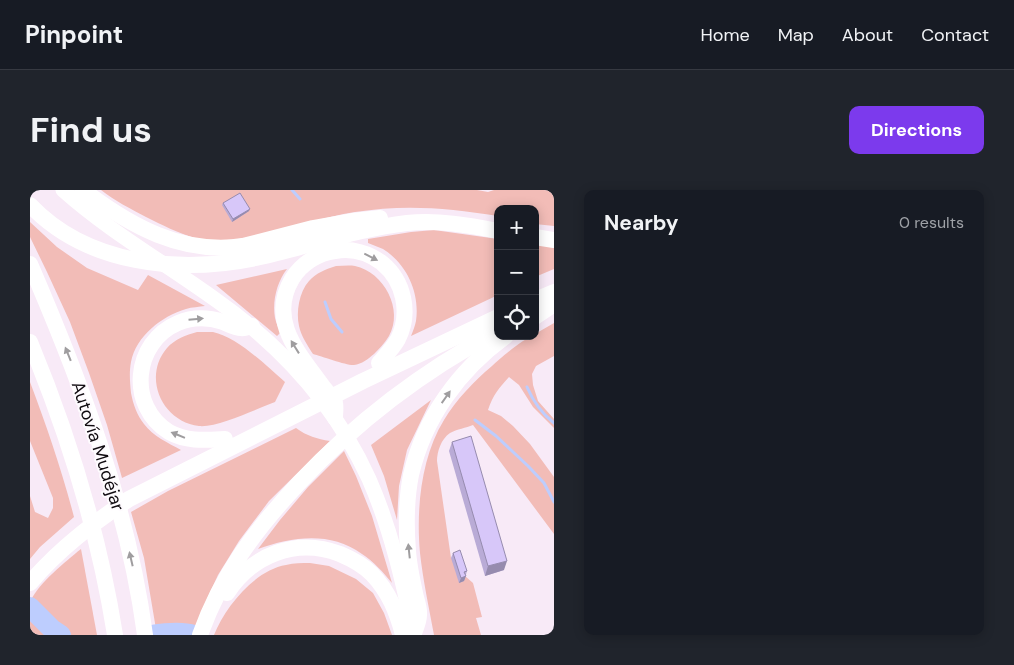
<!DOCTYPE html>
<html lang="en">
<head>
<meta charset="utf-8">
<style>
	:root { --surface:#171b24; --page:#20242c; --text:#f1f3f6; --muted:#9ea1a6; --line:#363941; --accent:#7c3aed }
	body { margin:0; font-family:"DM Sans",sans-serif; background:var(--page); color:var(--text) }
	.controls { position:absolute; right:15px; top:15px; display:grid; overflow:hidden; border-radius:10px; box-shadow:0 2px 12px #0003 }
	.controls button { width:45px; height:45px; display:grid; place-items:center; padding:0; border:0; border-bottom:1px solid var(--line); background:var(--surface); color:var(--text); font:25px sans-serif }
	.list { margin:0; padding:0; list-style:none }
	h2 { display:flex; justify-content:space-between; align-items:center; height:65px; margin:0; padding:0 20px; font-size:21px }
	h2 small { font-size:16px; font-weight:400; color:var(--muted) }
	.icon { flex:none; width:28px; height:28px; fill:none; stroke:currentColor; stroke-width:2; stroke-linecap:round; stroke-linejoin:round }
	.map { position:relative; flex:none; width:524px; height:445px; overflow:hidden; border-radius:10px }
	header { display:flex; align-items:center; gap:30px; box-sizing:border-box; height:70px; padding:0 25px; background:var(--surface); border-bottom:1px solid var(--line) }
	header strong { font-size:24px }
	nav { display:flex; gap:28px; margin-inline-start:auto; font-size:18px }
	.intro { display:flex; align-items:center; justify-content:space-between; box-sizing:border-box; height:120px; padding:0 30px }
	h1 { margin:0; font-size:35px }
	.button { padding:12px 22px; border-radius:10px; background:var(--accent); color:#fff; font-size:18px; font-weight:700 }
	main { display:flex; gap:30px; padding:0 30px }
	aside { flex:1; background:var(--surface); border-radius:10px; box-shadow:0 2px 12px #0003 }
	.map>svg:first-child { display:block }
	.green { fill:#f2bcb7 }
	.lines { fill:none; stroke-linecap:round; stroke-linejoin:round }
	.stream { stroke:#bdcdfe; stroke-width:3 }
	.river { stroke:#bdcdfe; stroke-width:20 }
	.trunk { stroke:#fff; stroke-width:15 }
	.motorway { stroke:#fff; stroke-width:16 }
	.wall { fill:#b9abd6 }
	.shaded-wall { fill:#968bae }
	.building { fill:#d7c7f9; stroke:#968bae }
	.oneway { fill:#9f9d9f }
	.labels { text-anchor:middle; stroke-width:4; stroke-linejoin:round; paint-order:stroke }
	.street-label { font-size:18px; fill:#100b10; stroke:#fefbfe }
</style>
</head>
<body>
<header>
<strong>Pinpoint</strong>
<nav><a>Home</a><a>Map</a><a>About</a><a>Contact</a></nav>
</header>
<div class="intro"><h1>Find us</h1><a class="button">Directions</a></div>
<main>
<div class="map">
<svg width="524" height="445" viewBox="0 0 524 445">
	<rect width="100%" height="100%" fill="#f8eaf7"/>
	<g class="green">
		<path d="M71 0H447L458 2 464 0H524V36L505 34V19H468V26C418 18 375 14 325 22 277 29 212 59 165 48 148 43 132 35 116 27 101 19 85 11 71 0Z"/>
		<path d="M0 32 27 57 57 78 108 100 118 85 175 116C169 117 162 117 156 119 132 126 106 146 101 172 99 182 100 193 101 203 103 214 107 225 114 234 123 246 138 253 151 260L92 288 77 235 59 183 40 132 17 82 0 47Z"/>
		<path d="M404 40 468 49V105L381 146C383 141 385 136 386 131 390 103 377 74 353 59 348 57 343 55 338 53V49L381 42Z"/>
		<path d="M505 54 524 57V79L505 87Z"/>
		<path d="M306 76C312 76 319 75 325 76 354 82 374 120 359 146 355 153 349 159 344 164 338 169 332 174 324 175 318 176 291 166 283 164 278 156 271 146 269 136 266 122 269 102 279 91 286 83 296 79 306 76Z"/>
		<path d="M257 79C247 92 242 111 245 128 246 133 249 138 250 143L247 146 186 95Z"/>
		<path d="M524 133V166L506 176 502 184 503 195 508 211 524 229V238L503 217 489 195 479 187C469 198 463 205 458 220L471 226 483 236 500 254 524 287V344L443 235C436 238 427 239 420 243 411 249 407 262 407 271L420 361 421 368 435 386 443 393 452 427 446 428 451 445H404C399 418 393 390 390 363 386 320 391 267 414 230 426 210 444 191 462 176 471 168 494 147 505 146V144Z"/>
		<path d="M167 142C172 142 177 142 183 142 207 147 237 176 255 192L245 212C226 219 187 238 169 236 132 232 112 187 137 158 145 149 156 145 167 142Z"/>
		<path d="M0 192C17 237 32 281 44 327L10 357 0 369V306L5 322 18 328 23 318V308L0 251Z"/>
		<path d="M401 210 377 260 369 296 367 330 354 286 341 255Z"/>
		<path d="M266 238C277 246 287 249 300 251L239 311 209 351 188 385 172 420 163 445H127L114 368 101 322 138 301Z"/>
		<path d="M314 261 326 286 342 326 362 393C353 382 344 372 332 364 300 341 262 347 228 359L250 330 278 297Z"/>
		<path d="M51 359 67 445H4L0 442C0 434 0 417 1 410 9 393 36 371 51 359Z"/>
		<path d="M280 373 299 376 326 389 343 403 354 423 362 445H184C195 417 225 380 256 375 264 373 272 373 280 373Z"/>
	</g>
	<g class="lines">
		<g class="stream">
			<path d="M262 0 270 9"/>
			<path d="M295 112 301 129 312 142"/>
			<path d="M497 197C503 211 511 223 524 233"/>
			<path d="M445 230 466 246 498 276 514 293 524 312"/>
		</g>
		<g class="river">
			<path d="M0 417 22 439 31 445"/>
			<path d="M122 445C135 443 151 441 164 445"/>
		</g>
		<path class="trunk" d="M33 0C80 42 135 73 186 110 253 157 305 214 339 289 361 339 373 392 384 445"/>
		<g class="motorway">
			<path d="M53 0C100 36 152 65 213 56L283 38 322 31 350 28"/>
			<path d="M0 15C57 75 149 84 226 68 277 57 326 39 377 33 408 30 438 35 468 41"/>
			<path d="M505 47 524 50"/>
			<path d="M0 74C51 192 98 317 115 445"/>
			<path d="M505 110 524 102"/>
			<path d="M505 127 524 114"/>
			<path d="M0 152C39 246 69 344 85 445"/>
			<path d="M305 228C305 223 306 217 305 213 302 206 295 200 291 194 268 162 238 130 262 89 271 74 288 63 305 61 322 58 339 63 352 73 374 91 381 123 368 149 363 158 356 165 349 173"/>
			<path d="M195 249C176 250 157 252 139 242 97 216 103 152 148 133 162 127 178 127 193 132 198 134 205 138 211 138 214 139 218 137 222 136"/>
			<path d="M0 393C29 359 62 334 99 309L333 191 468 127"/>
			<path d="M197 403C222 365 266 347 310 364 322 369 333 375 342 384 359 402 367 422 373 445"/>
			<path d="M384 443C386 438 389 431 389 425 390 418 386 409 385 403 382 389 379 375 378 361 376 336 376 310 381 285 394 228 429 180 476 146"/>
			<path d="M170 445C192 384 225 340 269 293 327 231 393 181 468 141"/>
		</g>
	</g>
	<g class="wall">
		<path d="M193 13 219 21 202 32 192 15Z"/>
		<path d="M422 252 474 380 455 386 419 261Z"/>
		<path d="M423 363 437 381 434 391 429 393 421 368Z"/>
	</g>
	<g class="shaded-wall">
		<path d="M220 19 219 21 202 32 203 29Z"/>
		<path d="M477 371 474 380 455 386 458 376Z"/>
		<path d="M436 386 434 391 429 393 431 388Z"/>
	</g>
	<g class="building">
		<path d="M210 3 220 19 203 29 193 13Z"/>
		<path d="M441 246 477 371 458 376 422 252Z"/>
		<path d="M430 360 437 381 434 382 436 386 431 388 423 363Z"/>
	</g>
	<defs><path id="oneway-solid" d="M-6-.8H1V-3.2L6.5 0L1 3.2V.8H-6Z" transform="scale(1.25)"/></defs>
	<g class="oneway">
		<use href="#oneway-solid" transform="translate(341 67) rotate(27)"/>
		<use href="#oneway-solid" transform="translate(166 129) rotate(-5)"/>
		<use href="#oneway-solid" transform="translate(265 157) rotate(-122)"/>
		<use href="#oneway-solid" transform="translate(38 164) rotate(-112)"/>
		<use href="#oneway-solid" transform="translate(416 207) rotate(-55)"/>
		<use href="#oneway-solid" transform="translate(148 245) rotate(-158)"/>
		<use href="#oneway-solid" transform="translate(379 361) rotate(-96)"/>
		<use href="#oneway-solid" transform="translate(101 369) rotate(-103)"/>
	</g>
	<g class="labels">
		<g class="street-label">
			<text transform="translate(68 256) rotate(72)" y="6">Autovía Mudéjar</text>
		</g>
	</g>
</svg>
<div class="controls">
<button>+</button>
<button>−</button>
<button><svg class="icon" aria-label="locate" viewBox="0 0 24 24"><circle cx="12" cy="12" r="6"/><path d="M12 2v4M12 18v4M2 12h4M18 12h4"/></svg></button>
</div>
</div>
<aside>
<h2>Nearby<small>0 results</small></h2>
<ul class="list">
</ul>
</aside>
</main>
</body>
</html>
